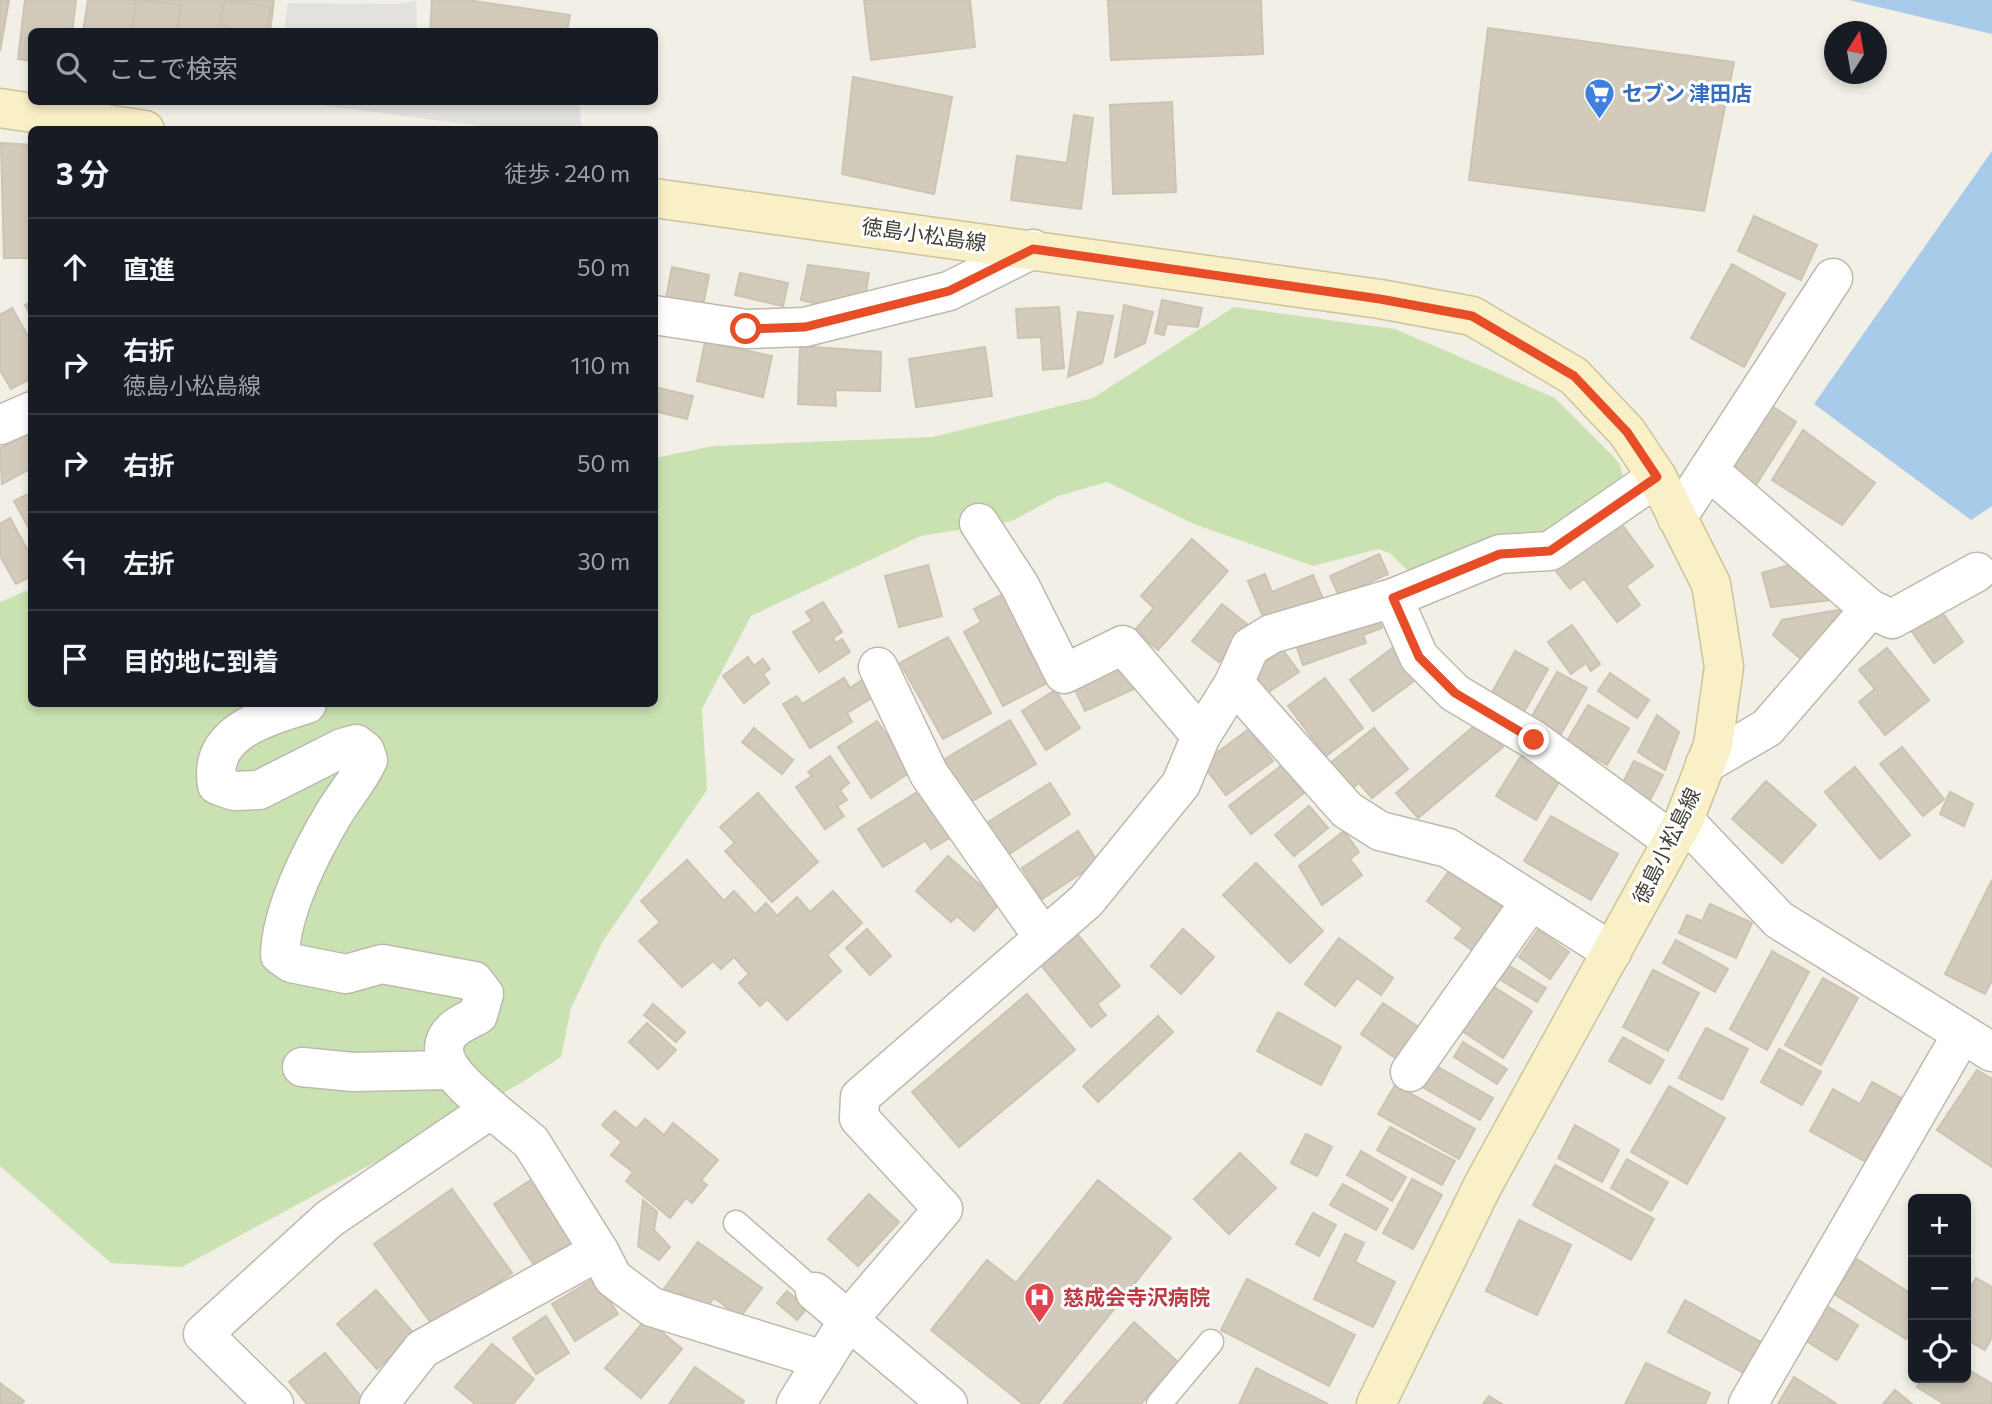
<!DOCTYPE html>
<html lang="ja">
<head>
<meta charset="utf-8">
<style>
	:root { --surface:#171b24; --page:#20242c; --text:#f1f3f6; --muted:#9ea1a6; --line:#363941 }
	body { margin:0; font-family:Commissioner,"Noto Sans JP",sans-serif; background:var(--page); color:var(--text) }
	.controls { position:absolute; right:21px; bottom:21px; display:grid; overflow:hidden; border-radius:10px; box-shadow:0 4px 10px #0003 }
	.controls button { width:63px; height:63px; display:grid; place-items:center; padding:0; border:0; border-bottom:2px solid var(--line); background:var(--surface); color:var(--text); font:35px sans-serif }
	.compass { position:absolute; left:1824px; top:21px; width:63px; height:63px; border-radius:50%; background:var(--surface); box-shadow:0 4px 10px #0003; rotate:11deg }
	.stop { position:absolute; width:21px; height:21px; margin:-16px; border:5px solid #e74e28; border-radius:50%; background:#fff }
	.stop.end { background:#e74e28; border-color:#fff; box-shadow:0 2px 7px #0008 }
	.list { margin:0; padding:0; list-style:none }
	h2 { display:flex; justify-content:space-between; align-items:center; height:91px; margin:0; padding:0 28px; font-size:30px }
	h2 small { font-size:23px; font-weight:400; color:var(--muted) }
	.list li { display:grid; grid-template-columns:46px 1fr auto; gap:21px; align-items:center; box-sizing:border-box; height:98px; padding:0 28px; border-top:2px solid var(--line) }
	.list b { display:block; font-size:26px; white-space:nowrap }
	.list p { margin:0; font-size:23px; white-space:nowrap; color:var(--muted) }
	.list em { font-size:23px; font-style:normal; color:var(--muted) }
	.icon { flex:none; width:38px; height:38px; fill:none; stroke:currentColor; stroke-width:2; stroke-linecap:round; stroke-linejoin:round }
	.map { position:relative; flex:none; width:1992px; height:1404px; overflow:hidden }
	.search { position:absolute; background:var(--surface); box-shadow:0 4px 10px #0003; left:28px; top:28px; width:630px; height:77px; display:flex; align-items:center; gap:18px; box-sizing:border-box; padding:0 24px; border-radius:10px; color:var(--muted); font-size:26px }
	.panel { position:absolute; background:var(--surface); box-shadow:0 4px 10px #0003; left:28px; top:126px; width:630px; height:581px; border-radius:10px }
	.map>svg:first-child { display:block }
	.green { fill:#cae2b2 }
	.parking { fill:#e3e1de }
	.water { fill:#a7cbe9 }
	.building { fill:#d2cbbc; stroke:#ccc3b0; stroke-width:2 }
	.lines { fill:none; stroke-linecap:round; stroke-linejoin:round }
	.service-casing { stroke:#bfb9ad; stroke-width:27 }
	.minor-casing { stroke:#bfb9ad; stroke-width:41 }
	.secondary-casing { stroke:#cdc399; stroke-width:41 }
	.service { stroke:#fff; stroke-width:24 }
	.minor { stroke:#fff; stroke-width:38 }
	.secondary { stroke:#f9f0c8; stroke-width:38 }
	.route { stroke:#e74e28; stroke-width:9 }
	.labels { text-anchor:middle; stroke-width:6; stroke-linejoin:round; paint-order:stroke }
	.shop-label { font-size:21px; font-weight:bold; fill:#366cbe; stroke:#fff; text-anchor:start }
	.street-label { font-size:21px; fill:#433f36; stroke:#fff }
	.health-label { font-size:21px; font-weight:bold; fill:#be3a42; stroke:#fff; text-anchor:start }
</style>
</head>
<body>
<div class="map">
<svg width="1992" height="1404" viewBox="0 0 1992 1404">
	<rect width="100%" height="100%" fill="#f1efe6"/>
	<path class="green" d="M1234 307 1395 329 1555 398 1612 455 1619 463 1624 479 1570 531 1435 566 1407 570 1390 553 1378 549 1313 566 1194 524 1107 482 1058 496 1012 521 921 536 751 616 702 709 707 790 603 941 571 1008 561 1057 519 1084 182 1267 111 1263 0 1166V602L31 589 32 704H654L655 458 713 446 932 437 1093 398Z"/>
	<g class="parking">
		<path d="M416 0 417 31H284L288 3 398 4Z"/>
		<path d="M298 102H579L582 129H504Z"/>
	</g>
	<g class="water">
		<path d="M1849 0H1992V34Z"/>
		<path d="M1992 151V506L1971 520 1814 404Z"/>
	</g>
	<g class="building">
		<path d="M0 0H9L0 51Z"/>
		<path d="M25 0H76L72 32H32V61L18 59Z"/>
		<path d="M88 0H274L270 32H83Z"/>
		<path d="M136 0 181 5 177 32H132Z"/>
		<path d="M225 0 271 7 266 32H245L220 25Z"/>
		<path d="M432 0H467L570 15 567 32H430Z"/>
		<path d="M864 0H970L975 47 871 60Z"/>
		<path d="M1108 0H1261L1263 54 1111 60Z"/>
		<path d="M1488 28 1734 62 1704 211 1469 180Z"/>
		<path d="M853 77 952 97 934 194 842 174Z"/>
		<path d="M1172 102 1176 192 1113 194 1110 105Z"/>
		<path d="M1074 115 1093 118 1081 209 1011 200 1017 156 1067 163Z"/>
		<path d="M1 143 32 145V177H29L31 258H4Z"/>
		<path d="M1754 216 1817 245 1801 280 1738 251Z"/>
		<path d="M1732 264 1785 294 1744 367 1691 338Z"/>
		<path d="M808 265 869 273 865 297 835 308 801 300Z"/>
		<path d="M672 267 709 275 702 311 665 303Z"/>
		<path d="M740 273 788 283 783 306 735 295Z"/>
		<path d="M1162 300 1202 308 1198 327 1167 324 1164 335 1155 333Z"/>
		<path d="M32 301V317L25 305Z"/>
		<path d="M1124 305 1153 312 1145 343 1115 357Z"/>
		<path d="M1059 307 1064 368 1043 370 1041 337 1018 338 1016 309Z"/>
		<path d="M12 308 32 343V378L11 389 0 370V315Z"/>
		<path d="M1078 312 1113 316 1102 363 1068 377Z"/>
		<path d="M705 342 772 356 763 397 697 381Z"/>
		<path d="M800 346 881 352 880 391 835 390 836 406 798 404Z"/>
		<path d="M985 347 992 396 916 407 909 359Z"/>
		<path d="M654 387 693 396 687 419 654 411Z"/>
		<path d="M1772 406 1796 422 1756 485 1732 470Z"/>
		<path d="M1803 430 1875 483 1842 525 1772 480Z"/>
		<path d="M32 432V468L2 484 0 448Z"/>
		<path d="M32 492V534L14 501Z"/>
		<path d="M10 518 32 558V576L16 584 0 556V524Z"/>
		<path d="M1620 522 1653 566 1626 586 1640 605 1617 622 1584 579 1570 589 1555 570Z"/>
		<path d="M1192 539 1228 571 1158 650 1135 630 1154 608 1141 596Z"/>
		<path d="M1379 554 1388 574 1339 596 1330 576Z"/>
		<path d="M1793 564 1832 600 1771 607 1762 573Z"/>
		<path d="M928 565 942 616 899 627 885 576Z"/>
		<path d="M1265 574 1272 592 1313 575 1323 599 1265 622 1248 581Z"/>
		<path d="M1011 590 1037 638 1026 644 1047 683 1003 706 964 632 981 622 974 609Z"/>
		<path d="M823 602 842 632 833 638 836 643 842 639 850 652 819 672 793 632 812 621 806 612Z"/>
		<path d="M1222 604 1248 625 1219 662 1192 641Z"/>
		<path d="M1939 608 1963 642 1934 663 1910 629Z"/>
		<path d="M1843 609 1848 614 1802 660 1773 635 1782 620Z"/>
		<path d="M1375 611 1382 628 1363 635 1366 643 1303 665 1294 639Z"/>
		<path d="M1572 625 1600 664 1591 671 1586 663 1571 674 1548 642Z"/>
		<path d="M948 637 991 713 943 739 900 663Z"/>
		<path d="M1398 644 1422 675 1373 711 1350 680Z"/>
		<path d="M1887 648 1929 700 1885 735 1859 702 1875 689 1859 670Z"/>
		<path d="M1283 650 1299 672 1267 693 1252 671Z"/>
		<path d="M1515 651 1548 669 1524 712 1491 694Z"/>
		<path d="M748 657 754 666 763 659 770 669 763 674 769 683 744 703 723 676Z"/>
		<path d="M1122 660 1136 688 1085 711 1072 683Z"/>
		<path d="M1557 672 1587 688 1561 734 1531 718Z"/>
		<path d="M1610 673 1649 700 1637 718 1598 691Z"/>
		<path d="M844 678 850 688 862 680 872 698 847 713 852 722 810 748 783 704 797 696 802 704Z"/>
		<path d="M1325 678 1363 728 1326 756 1288 706Z"/>
		<path d="M1055 690 1080 728 1046 750 1022 711Z"/>
		<path d="M1588 705 1629 728 1607 765 1567 741Z"/>
		<path d="M1657 715 1679 732 1665 770 1638 752Z"/>
		<path d="M1010 720 1036 764 969 803 943 760Z"/>
		<path d="M877 721 896 748 916 768 871 798 838 747Z"/>
		<path d="M1480 721 1503 747 1418 818 1396 793Z"/>
		<path d="M754 728 793 760 782 774 742 742Z"/>
		<path d="M1374 728 1408 769 1372 798 1359 783 1348 792 1327 766Z"/>
		<path d="M1249 729 1273 761 1226 795 1202 764Z"/>
		<path d="M1902 747 1944 799 1923 816 1880 764Z"/>
		<path d="M1526 748 1565 772 1536 820 1496 796Z"/>
		<path d="M830 756 849 783 840 790 847 800 837 806 844 816 825 829 796 787 812 776 808 772Z"/>
		<path d="M1634 761 1663 775 1647 806 1618 792Z"/>
		<path d="M1282 765 1304 793 1251 834 1229 806Z"/>
		<path d="M1855 767 1910 835 1880 859 1825 792Z"/>
		<path d="M1766 781 1816 825 1782 863 1732 819Z"/>
		<path d="M1050 783 1070 814 1006 856 985 824Z"/>
		<path d="M927 786 949 838 931 849 925 841 883 867 858 829Z"/>
		<path d="M1950 792 1973 804 1964 826 1940 814Z"/>
		<path d="M758 793 818 862 772 902 725 851 735 843 720 827Z"/>
		<path d="M1309 806 1328 828 1294 856 1275 835Z"/>
		<path d="M1551 816 1618 854 1591 900 1524 861Z"/>
		<path d="M1078 831 1098 862 1042 899 1022 868Z"/>
		<path d="M1344 831 1359 852 1350 859 1362 875 1322 905 1299 866Z"/>
		<path d="M948 856 1000 903 974 931 957 916 951 922 916 891Z"/>
		<path d="M687 860 724 901 734 891 755 914 766 903 777 916 797 897 810 912 833 891 862 923 827 955 841 971 787 1020 767 999 760 1006 739 983 749 974 734 957 721 969 713 961 682 987 639 941 660 922 641 901Z"/>
		<path d="M1256 863 1323 931 1290 963 1223 895Z"/>
		<path d="M1450 870 1505 910 1475 952 1455 938 1463 928 1427 901Z"/>
		<path d="M1992 880V980L1985 994 1945 974Z"/>
		<path d="M1710 904 1752 923 1736 958 1679 933 1687 915 1702 921Z"/>
		<path d="M867 929 891 956 870 975 846 948Z"/>
		<path d="M1183 929 1214 957 1181 994 1151 966Z"/>
		<path d="M1538 930 1569 952 1550 979 1519 957Z"/>
		<path d="M1078 935 1120 986 1097 1004 1106 1015 1091 1027 1040 964Z"/>
		<path d="M1339 938 1393 978 1381 995 1357 978 1335 1006 1305 984Z"/>
		<path d="M1676 940 1728 969 1715 992 1663 963Z"/>
		<path d="M1772 951 1809 972 1767 1050 1730 1029Z"/>
		<path d="M1508 965 1546 988 1537 1002 1499 979Z"/>
		<path d="M1653 970 1699 993 1668 1051 1623 1027Z"/>
		<path d="M1823 978 1858 998 1821 1065 1785 1045Z"/>
		<path d="M1491 985 1532 1011 1503 1058 1462 1031Z"/>
		<path d="M1027 994 1075 1050 959 1147 912 1092Z"/>
		<path d="M1383 1003 1423 1030 1401 1062 1361 1034Z"/>
		<path d="M653 1004 685 1032 676 1042 644 1015Z"/>
		<path d="M1278 1012 1341 1047 1321 1085 1257 1051Z"/>
		<path d="M1158 1016 1173 1032 1098 1102 1083 1086Z"/>
		<path d="M647 1023 676 1050 658 1069 629 1042Z"/>
		<path d="M1706 1028 1748 1049 1722 1100 1679 1078Z"/>
		<path d="M1623 1037 1664 1060 1650 1084 1609 1061Z"/>
		<path d="M1463 1042 1507 1069 1497 1084 1454 1057Z"/>
		<path d="M1779 1049 1821 1072 1802 1105 1761 1082Z"/>
		<path d="M1431 1063 1493 1098 1480 1120 1419 1085Z"/>
		<path d="M1977 1070 1992 1079V1167L1937 1130Z"/>
		<path d="M1872 1082 1901 1098 1866 1162 1810 1131 1833 1089 1860 1104Z"/>
		<path d="M1395 1085 1475 1129 1459 1159 1378 1114Z"/>
		<path d="M1669 1086 1725 1118 1687 1184 1631 1152Z"/>
		<path d="M615 1111 636 1129 645 1119 664 1135 673 1123 718 1160 701 1180 707 1185 692 1203 686 1198 670 1218 626 1181 633 1172 611 1155 622 1142 602 1125Z"/>
		<path d="M1575 1125 1619 1150 1602 1182 1558 1158Z"/>
		<path d="M1390 1127 1455 1161 1442 1185 1377 1150Z"/>
		<path d="M1306 1134 1332 1147 1317 1176 1291 1163Z"/>
		<path d="M1361 1151 1406 1177 1392 1201 1347 1175Z"/>
		<path d="M1240 1153 1276 1188 1229 1234 1194 1199Z"/>
		<path d="M1627 1159 1668 1182 1651 1211 1611 1188Z"/>
		<path d="M1555 1165 1654 1219 1631 1260 1533 1205Z"/>
		<path d="M534 1178 575 1241 536 1268 494 1204Z"/>
		<path d="M1412 1179 1442 1195 1413 1249 1383 1233Z"/>
		<path d="M1098 1180 1171 1238 1038 1404H1023L931 1330 987 1260 1016 1283Z"/>
		<path d="M1343 1184 1388 1209 1376 1230 1330 1205Z"/>
		<path d="M452 1189 512 1273 434 1327 374 1244Z"/>
		<path d="M869 1194 899 1222 858 1266 828 1239Z"/>
		<path d="M643 1200 657 1212 654 1230 670 1247 659 1260 638 1246Z"/>
		<path d="M1313 1213 1336 1225 1319 1256 1296 1244Z"/>
		<path d="M1519 1220 1571 1245 1537 1315 1486 1291Z"/>
		<path d="M1345 1234 1364 1243 1355 1262 1395 1282 1373 1327 1314 1299Z"/>
		<path d="M698 1242 762 1288 740 1317 714 1298 705 1310 682 1293 678 1299 664 1289Z"/>
		<path d="M1857 1259 1913 1295V1328L1906 1339 1834 1294Z"/>
		<path d="M595 1278 618 1314 575 1341 552 1304Z"/>
		<path d="M1976 1278 1992 1287V1337L1985 1350 1966 1339V1296Z"/>
		<path d="M1247 1279 1355 1335 1329 1386 1221 1330Z"/>
		<path d="M376 1290 415 1335 377 1369 337 1324Z"/>
		<path d="M787 1291 807 1308 797 1320 777 1303Z"/>
		<path d="M1685 1300 1766 1345 1749 1376 1668 1332Z"/>
		<path d="M1827 1306 1858 1325 1837 1360 1806 1341Z"/>
		<path d="M546 1316 569 1353 536 1374 513 1338Z"/>
		<path d="M646 1319 682 1349 641 1398 605 1368Z"/>
		<path d="M1134 1322 1178 1362 1141 1404H1063Z"/>
		<path d="M492 1344 534 1379 513 1404H475L455 1387Z"/>
		<path d="M325 1353 366 1403 365 1404H307L289 1382Z"/>
		<path d="M1646 1363 1710 1393 1705 1404H1625Z"/>
		<path d="M695 1367 744 1401 742 1404H669Z"/>
		<path d="M1256 1368 1328 1404H1239Z"/>
		<path d="M1966 1368 1992 1384V1404H1944L1917 1387 1923 1378H1966Z"/>
		<path d="M1794 1377 1837 1404H1778Z"/>
		<path d="M0 1383 24 1401 21 1404H0Z"/>
		<path d="M1895 1390 1912 1404H1883Z"/>
		<path d="M1489 1396 1502 1404H1483Z"/>
	</g>
	<g class="lines">
		<defs>
			<g id="service">
				<path d="M736 1223 815 1292"/>
				<path d="M1159 1404 1211 1342"/>
			</g>
			<g id="minor">
				<path d="M654 315 746 329 805 327 949 291 1033 249"/>
				<path d="M0 425 32 411"/>
				<path d="M1708 470 1870 609 1892 619 1977 572"/>
				<path d="M1677 518 1833 278"/>
				<path d="M979 523 1020 586 1064 674 1123 645 1201 736"/>
				<path d="M1393 598 1419 657 1455 693 1534 740 1672 841"/>
				<path d="M878 667 929 774 1043 937"/>
				<path d="M1234 683 1347 810 1380 831 1448 848 1612 952"/>
				<path d="M307 704C267 717 208 731 217 785L234 791 259 790 342 748 356 744 365 751 368 760C359 780 344 796 333 815 311 852 281 911 280 955L291 963 346 974 382 964 474 981 484 994 478 1015C471 1019 461 1023 454 1029 423 1057 472 1091 491 1109"/>
				<path d="M1705 764 1767 728 1870 609"/>
				<path d="M1684 820 1779 920 1992 1052"/>
				<path d="M302 1067 353 1072 449 1070"/>
				<path d="M1410 1072 1530 902"/>
				<path d="M815 1292 948 1404"/>
				<path d="M274 1404 203 1334 329 1219 491 1109 531 1142 599 1251 613 1278 652 1307 823 1360"/>
				<path d="M379 1404 422 1349 599 1251"/>
				<path d="M796 1404 849 1319 943 1209 859 1118 860 1097 1086 901 1181 784 1201 736 1234 683 1250 647 1271 634 1393 598 1500 554 1550 551 1657 477"/>
				<path d="M1748 1404 1962 1034"/>
			</g>
			<g id="secondary">
				<path d="M0 108 145 130"/>
				<path d="M654 198 1380 299 1472 316 1574 376 1627 432 1657 477 1711 584 1724 667 1713 745 1684 820 1483 1185 1376 1404"/>
			</g>
		</defs>
		<use href="#service" class="service-casing"/>
		<use href="#minor" class="minor-casing"/>
		<use href="#secondary" class="secondary-casing"/>
		<use href="#service" class="service"/>
		<use href="#minor" class="minor"/>
		<use href="#secondary" class="secondary"/>
	</g>
	<g class="lines">
		<path class="route" d="M746 329 805 327 949 291 1033 249 1380 299 1472 316 1574 376 1627 432 1657 477 1550 551 1500 554 1393 598 1419 657 1455 693 1534 740"/>
	</g>
	<defs>
		<symbol id="supermarket-pin" viewBox="-11 -11 22 30"><path d="M0 17L-7.5 6A9.5 9.5 0 1 1 7.5 6Z" fill="#3f7fe0" stroke="#fff"/><path d="M-6-5.5h2.5l.6 2H6L4.5 2H-2.5L-4.4-4H-6ZM-1.5 3.2a1.3 1.3 0 1 0 .1 0ZM3 3.2a1.3 1.3 0 1 0 .1 0Z" fill="#fff"/></symbol>
		<symbol id="hospital-pin" viewBox="-11 -11 22 30"><path d="M0 17L-7.5 6A9.5 9.5 0 1 1 7.5 6Z" fill="#e0444e" stroke="#fff"/><path d="M-5-5h3v3.5h4V-5h3V5h-3V1.5h-4V5h-3Z" fill="#fff"/></symbol>
	</defs>
	<g fill-rule="evenodd">
		<use href="#supermarket-pin" x="1582" y="76" width="35" height="47"/>
		<use href="#hospital-pin" x="1022" y="1280" width="35" height="47"/>
	</g>
	<g class="labels">
		<g class="shop-label">
			<text x="1622" y="101">セブン 津田店</text>
		</g>
		<g class="street-label">
			<text transform="translate(924 235) rotate(8)" y="7">徳島小松島線</text>
			<text transform="translate(1667 846) rotate(-64)" y="7">徳島小松島線</text>
		</g>
		<g class="health-label">
			<text x="1063" y="1305">慈成会寺沢病院</text>
		</g>
	</g>
</svg>
<div class="controls">
<button>+</button>
<button>−</button>
<button><svg class="icon" aria-label="locate" viewBox="0 0 24 24"><circle cx="12" cy="12" r="6"/><path d="M12 2v4M12 18v4M2 12h4M18 12h4"/></svg></button>
</div>
<svg class="compass" viewBox="-18 -18 36 36"><path d="M0-13l5 13h-10z" fill="#e53935"/><path d="M0 13l5-13h-10z" fill="#9ea1a6"/></svg>
<div class="stop" style="left:746px;top:329px"></div>
<div class="stop end" style="left:1534px;top:740px"></div>
<div class="search"><svg class="icon" aria-label="search" viewBox="0 0 24 24"><circle cx="10" cy="10" r="6"/><path d="M15 15l6 6"/></svg>ここで検索</div>
<section class="panel">
<h2>3 分<small>徒歩 · 240 m</small></h2>
<ul class="list">
<li><svg class="icon" aria-label="ahead" viewBox="0 0 24 24"><path d="M12 20V5M6 11l6-6 6 6"/></svg><div><b>直進</b></div><em>50 m</em></li>
<li><svg class="icon" aria-label="right" viewBox="0 0 24 24"><path d="M7 20v-9h11M14 6l5 5-5 5"/></svg><div><b>右折</b><p>徳島小松島線</p></div><em>110 m</em></li>
<li><svg class="icon" aria-label="right" viewBox="0 0 24 24"><path d="M7 20v-9h11M14 6l5 5-5 5"/></svg><div><b>右折</b></div><em>50 m</em></li>
<li><svg class="icon" aria-label="left" viewBox="0 0 24 24"><path d="M17 20v-9H6M10 6l-5 5 5 5"/></svg><div><b>左折</b></div><em>30 m</em></li>
<li><svg class="icon" aria-label="arrive" viewBox="0 0 24 24"><path d="M6 21V4h12l-3 4 3 4H6"/></svg><div><b>目的地に到着</b></div></li>
</ul>
</section>
</div>
</body>
</html>
